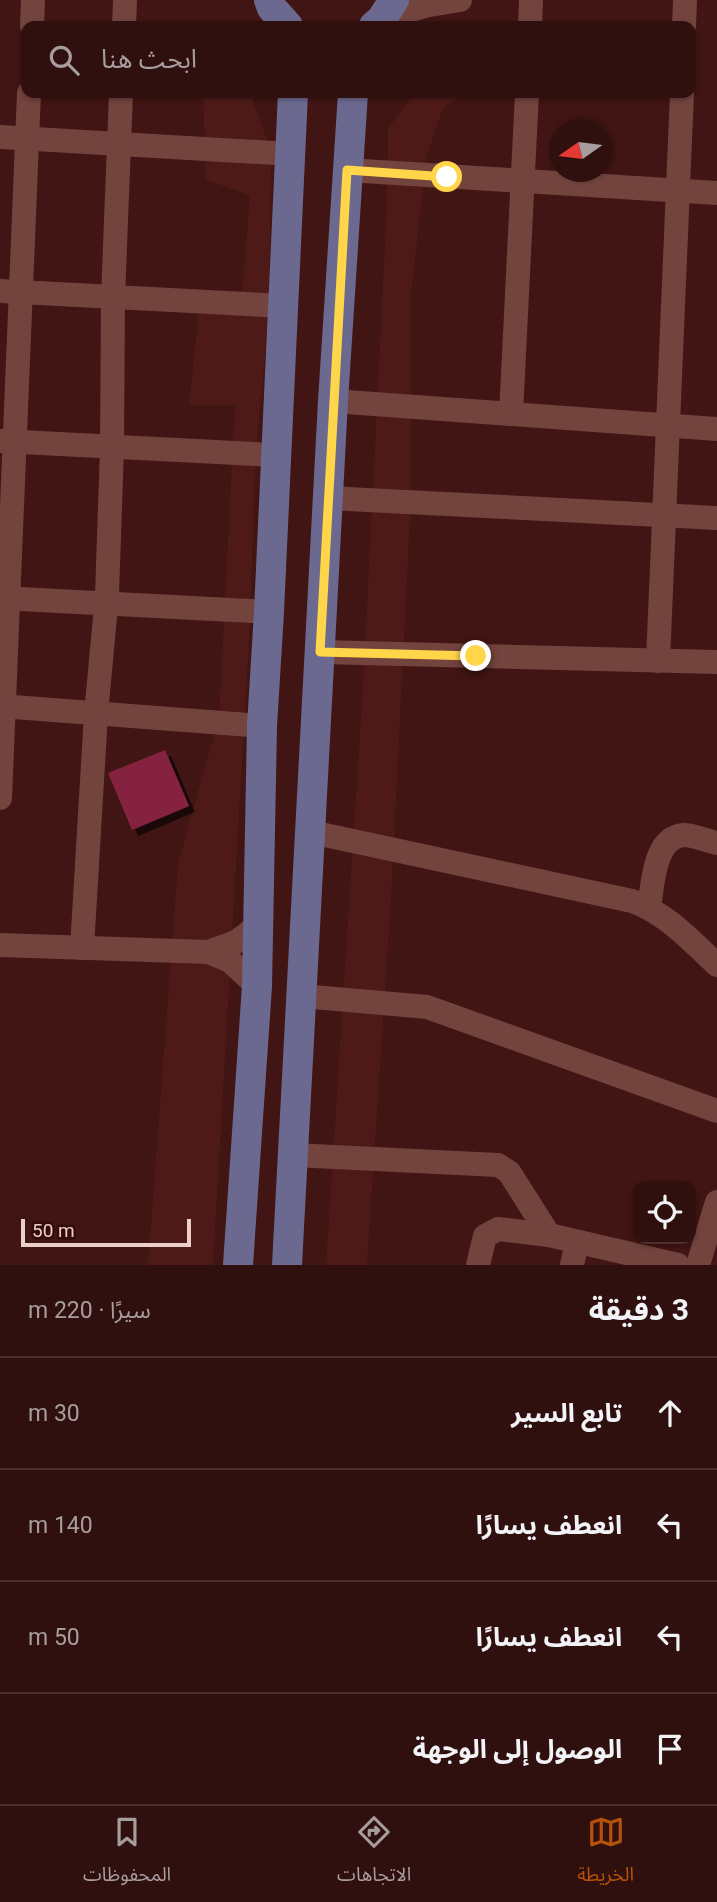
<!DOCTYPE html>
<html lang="ar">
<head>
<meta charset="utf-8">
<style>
	:root { --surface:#30100e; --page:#3c1e1c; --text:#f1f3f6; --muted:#a89d9e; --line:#4b302e; --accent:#b45309 }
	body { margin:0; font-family:Roboto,"Noto Sans Arabic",sans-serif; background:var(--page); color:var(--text); direction:rtl }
	.controls { position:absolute; right:21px; bottom:21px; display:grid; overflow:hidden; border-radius:14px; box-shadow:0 2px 5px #0004 }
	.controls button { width:63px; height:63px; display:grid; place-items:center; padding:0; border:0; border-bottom:2px solid var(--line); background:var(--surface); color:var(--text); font:35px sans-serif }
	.compass { position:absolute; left:549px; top:119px; width:63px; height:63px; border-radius:50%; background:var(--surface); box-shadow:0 2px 5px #0004; rotate:256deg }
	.scale { position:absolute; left:21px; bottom:18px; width:170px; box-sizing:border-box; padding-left:7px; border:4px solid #eccecb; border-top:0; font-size:19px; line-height:24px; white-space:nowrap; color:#eccecb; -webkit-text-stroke:5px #350b09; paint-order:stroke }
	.stop { position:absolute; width:21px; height:21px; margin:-16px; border:5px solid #ffd54a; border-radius:50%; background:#fff }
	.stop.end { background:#ffd54a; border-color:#fff; box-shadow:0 2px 7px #0008 }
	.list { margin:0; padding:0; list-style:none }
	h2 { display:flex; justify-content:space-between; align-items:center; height:91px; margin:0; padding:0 28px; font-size:30px }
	h2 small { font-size:23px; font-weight:400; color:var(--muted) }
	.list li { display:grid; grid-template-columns:46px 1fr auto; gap:21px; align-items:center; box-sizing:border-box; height:112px; padding:0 28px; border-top:2px solid var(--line) }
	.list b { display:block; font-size:26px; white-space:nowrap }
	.list em { font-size:23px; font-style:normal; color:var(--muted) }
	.icon { flex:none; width:38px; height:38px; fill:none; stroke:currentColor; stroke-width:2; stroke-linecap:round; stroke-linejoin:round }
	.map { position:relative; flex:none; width:717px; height:1265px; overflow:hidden; direction:ltr }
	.search { position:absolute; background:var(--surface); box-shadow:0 2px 5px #0004; left:21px; right:21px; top:21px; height:77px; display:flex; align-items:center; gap:18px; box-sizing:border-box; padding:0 24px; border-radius:14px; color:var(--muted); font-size:26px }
	.sheet { height:539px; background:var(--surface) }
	nav { display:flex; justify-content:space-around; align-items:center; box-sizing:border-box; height:98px; border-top:2px solid var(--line); background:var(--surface); font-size:19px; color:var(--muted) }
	nav a { display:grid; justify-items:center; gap:4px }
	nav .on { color:var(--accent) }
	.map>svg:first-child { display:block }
	.built { fill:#4d1a17 }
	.building { fill:#852241; filter:url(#shadow) }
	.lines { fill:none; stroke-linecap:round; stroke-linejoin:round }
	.minor { stroke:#73433e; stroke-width:24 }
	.major { stroke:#6c6990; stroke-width:30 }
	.route { stroke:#ffd54a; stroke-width:9 }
</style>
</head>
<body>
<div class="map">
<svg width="717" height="1265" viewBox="0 0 717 1265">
	<defs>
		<filter id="shadow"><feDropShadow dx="6" dy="6" stdDeviation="0" flood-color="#0009"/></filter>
	</defs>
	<rect width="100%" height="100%" fill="#401513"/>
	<g class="built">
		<path d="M203 93H250L271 150 269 310 255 465 250 624 213 1265H148L178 864 219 716 235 405H189L199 309 241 308 250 195 206 180Z"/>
		<path d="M414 93H465L443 108 427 156 411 293V497L391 900 367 1265H326L363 686 387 203 388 129Z"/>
	</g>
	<path class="building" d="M165 750 189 806 132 830 108 773Z"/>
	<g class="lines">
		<g class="minor">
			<path d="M381 20 424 6 460 0"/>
			<path d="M32 26 33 0"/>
			<path d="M124 26 125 0"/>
			<path d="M530 26 531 0"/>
			<path d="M684 26 685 0"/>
			<path d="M0 137 291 154"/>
			<path d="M347 170 717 193"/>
			<path d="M0 291 283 306"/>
			<path d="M333 401 717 429"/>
			<path d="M511 414 527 93"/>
			<path d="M0 441 275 455"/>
			<path d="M328 498 717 518"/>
			<path d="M0 598 269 612"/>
			<path d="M320 652 717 662"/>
			<path d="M658 661 682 93"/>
			<path d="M0 706 262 726"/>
			<path d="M0 798 29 93"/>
			<path d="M311 832 632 901C666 913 691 941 717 965"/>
			<path d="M649 907C653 886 653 837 684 835 694 835 707 841 717 843"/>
			<path d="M0 945 208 952 230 961 257 986"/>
			<path d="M82 948 96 714 107 595 112 448 113 298 121 93"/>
			<path d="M208 952 236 942 259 925"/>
			<path d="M302 996 427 1007 717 1111"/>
			<path d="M293 1155 498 1165 509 1172 549 1235"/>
			<path d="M478 1265 485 1236 498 1229 549 1235 678 1265"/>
			<path d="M572 1265 577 1242"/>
			<path d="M698 1265 717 1202"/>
		</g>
		<g class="major">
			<path d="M269 0 272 8 288 26"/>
			<path d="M374 26 381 20 394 0"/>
			<path d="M238 1265 257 986 262 726 269 612 293 93"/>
			<path d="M287 1265 333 401 353 93"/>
		</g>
	</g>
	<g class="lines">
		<path class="route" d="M447 177 347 170 320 652 476 656"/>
	</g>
</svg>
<div class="controls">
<button><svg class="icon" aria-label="locate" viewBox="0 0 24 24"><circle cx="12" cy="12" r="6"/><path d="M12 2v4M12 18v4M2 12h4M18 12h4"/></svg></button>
</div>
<svg class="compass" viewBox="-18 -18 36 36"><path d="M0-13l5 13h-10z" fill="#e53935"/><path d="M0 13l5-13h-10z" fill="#a89d9e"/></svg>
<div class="scale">50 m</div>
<div class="stop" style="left:447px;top:177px"></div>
<div class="stop end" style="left:476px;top:656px"></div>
<div class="search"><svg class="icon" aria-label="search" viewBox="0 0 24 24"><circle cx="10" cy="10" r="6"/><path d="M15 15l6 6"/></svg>ابحث هنا</div>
</div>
<section class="sheet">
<h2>3 دقيقة<small>سيرًا · 220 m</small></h2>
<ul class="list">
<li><svg class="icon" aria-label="ahead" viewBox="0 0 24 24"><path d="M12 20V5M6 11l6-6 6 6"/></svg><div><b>تابع السير</b></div><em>30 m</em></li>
<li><svg class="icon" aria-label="left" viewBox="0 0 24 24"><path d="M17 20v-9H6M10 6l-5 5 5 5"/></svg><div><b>انعطف يسارًا</b></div><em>140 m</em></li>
<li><svg class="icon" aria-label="left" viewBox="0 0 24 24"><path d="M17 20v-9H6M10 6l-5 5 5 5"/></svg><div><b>انعطف يسارًا</b></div><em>50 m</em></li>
<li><svg class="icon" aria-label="arrive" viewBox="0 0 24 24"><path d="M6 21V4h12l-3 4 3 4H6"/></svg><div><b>الوصول إلى الوجهة</b></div></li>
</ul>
</section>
<nav>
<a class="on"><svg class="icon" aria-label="map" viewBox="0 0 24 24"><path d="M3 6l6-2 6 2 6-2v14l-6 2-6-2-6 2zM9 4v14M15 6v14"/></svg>الخريطة</a>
<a><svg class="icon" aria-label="directions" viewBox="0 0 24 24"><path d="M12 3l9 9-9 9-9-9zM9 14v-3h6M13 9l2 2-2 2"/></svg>الاتجاهات</a>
<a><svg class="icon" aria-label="saved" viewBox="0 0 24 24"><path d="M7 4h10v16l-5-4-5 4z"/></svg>المحفوظات</a>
</nav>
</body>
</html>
